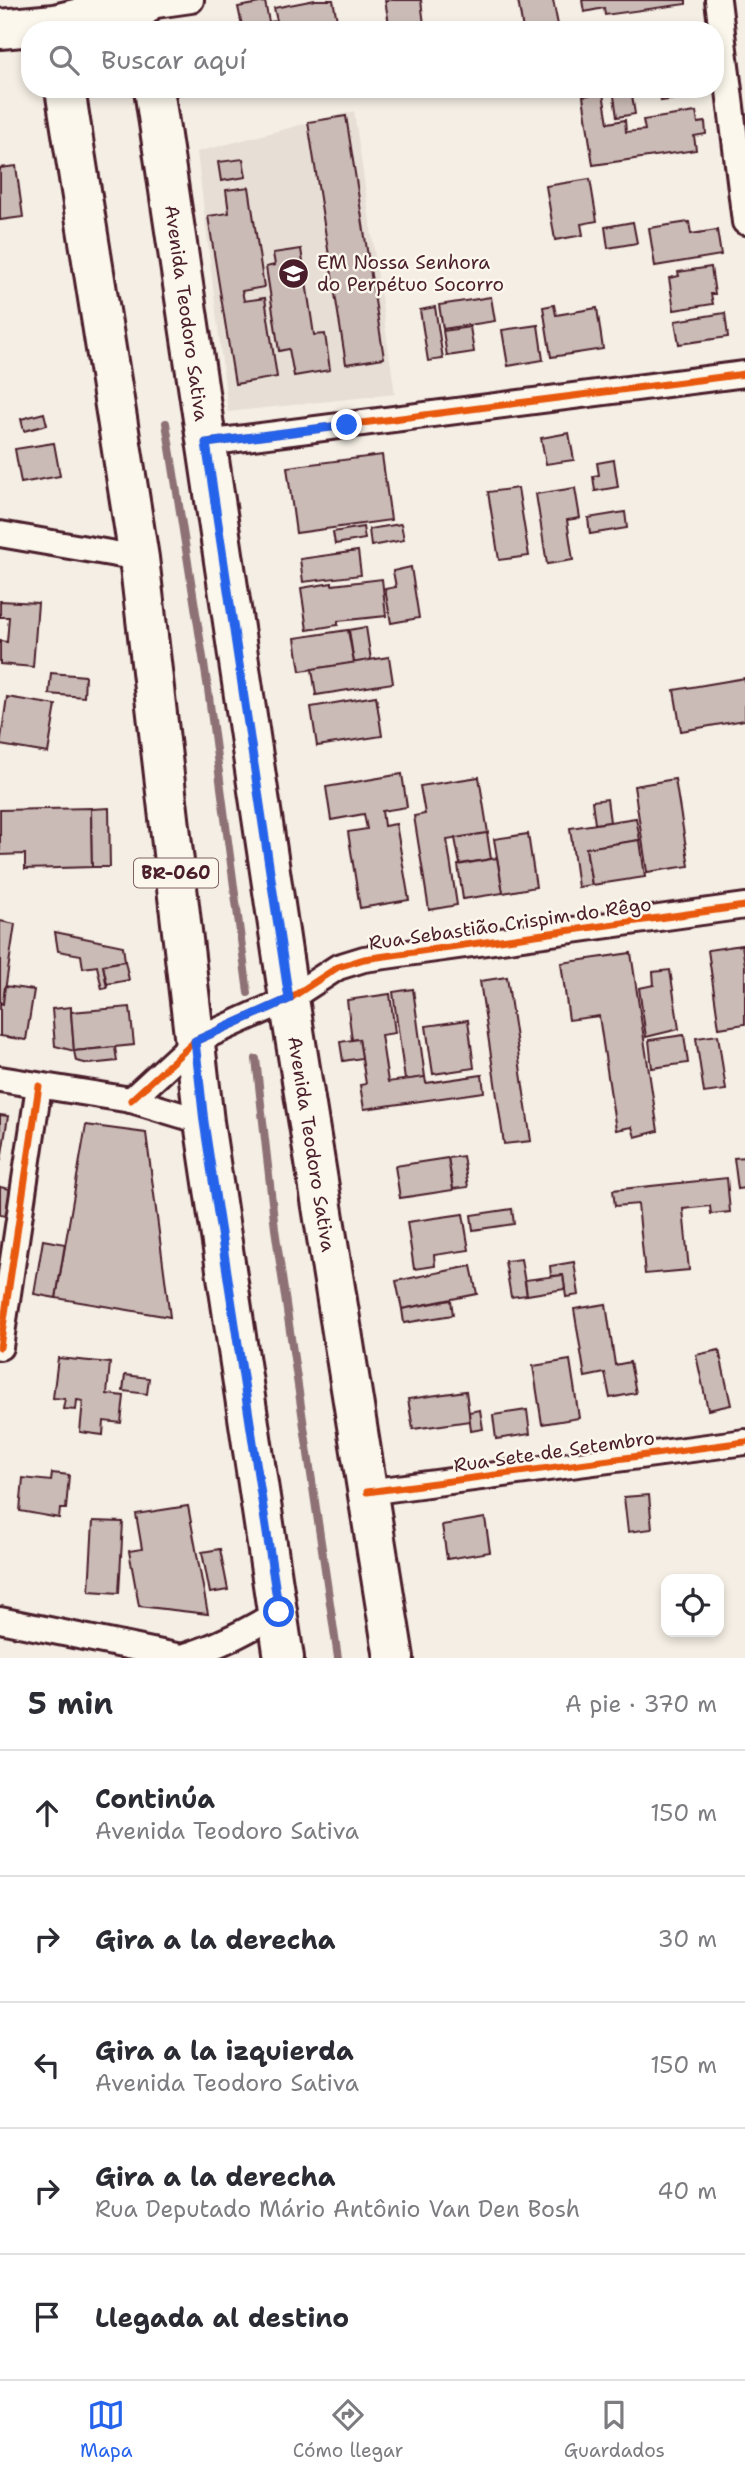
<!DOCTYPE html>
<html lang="es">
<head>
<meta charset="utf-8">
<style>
	:root { --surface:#fff; --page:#f2f2f3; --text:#2b2b33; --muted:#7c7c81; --line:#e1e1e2; --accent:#2563eb }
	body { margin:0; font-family:"Shantell Sans",sans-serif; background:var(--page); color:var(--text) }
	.controls { position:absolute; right:21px; bottom:21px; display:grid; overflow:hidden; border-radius:14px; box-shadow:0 4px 10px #0003 }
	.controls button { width:63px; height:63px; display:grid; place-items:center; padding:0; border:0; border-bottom:2px solid var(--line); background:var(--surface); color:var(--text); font:35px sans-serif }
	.stop { position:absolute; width:21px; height:21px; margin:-16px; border:5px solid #2563eb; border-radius:50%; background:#fff }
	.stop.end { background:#2563eb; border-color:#fff; box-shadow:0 2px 7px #0008 }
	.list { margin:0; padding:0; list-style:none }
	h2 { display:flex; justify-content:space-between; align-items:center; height:91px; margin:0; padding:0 28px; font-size:30px }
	h2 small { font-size:23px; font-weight:400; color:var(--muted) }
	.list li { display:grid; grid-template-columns:46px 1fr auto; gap:21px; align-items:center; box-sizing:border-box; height:126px; padding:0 28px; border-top:2px solid var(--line) }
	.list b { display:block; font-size:26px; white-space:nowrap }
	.list p { margin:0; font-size:23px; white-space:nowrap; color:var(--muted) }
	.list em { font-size:23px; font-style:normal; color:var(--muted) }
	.icon { flex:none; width:38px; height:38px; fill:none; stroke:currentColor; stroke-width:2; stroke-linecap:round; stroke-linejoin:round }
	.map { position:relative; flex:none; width:745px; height:1658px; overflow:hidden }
	.search { position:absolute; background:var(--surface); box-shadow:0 4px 10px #0003; left:21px; right:21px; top:21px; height:77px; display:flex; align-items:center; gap:18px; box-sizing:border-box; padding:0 24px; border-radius:28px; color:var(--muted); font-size:26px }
	.sheet { height:721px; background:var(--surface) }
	nav { display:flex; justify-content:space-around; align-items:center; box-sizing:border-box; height:98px; border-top:2px solid var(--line); background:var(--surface); font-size:19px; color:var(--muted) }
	nav a { display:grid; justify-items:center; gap:4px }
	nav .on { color:var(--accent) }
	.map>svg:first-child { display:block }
	.built { fill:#e7dfd6 }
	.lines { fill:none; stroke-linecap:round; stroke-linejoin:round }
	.stream { stroke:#8d7174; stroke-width:8 }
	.building { fill:#cabbb6; stroke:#4a1f2b; stroke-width:2 }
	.minor-casing { stroke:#4a1f2b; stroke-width:30 }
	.primary-casing { stroke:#4a1f2b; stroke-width:44 }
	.minor { stroke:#fbf7ec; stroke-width:24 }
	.primary { stroke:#fbf7ec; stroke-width:38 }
	.cycleway-casing { stroke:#fbf7ec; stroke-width:11 }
	.cycleway { stroke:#e8590c; stroke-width:7 }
	.route { stroke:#2563eb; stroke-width:9 }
	.labels { text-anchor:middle; stroke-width:5; stroke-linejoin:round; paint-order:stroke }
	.shield { fill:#fbf7ec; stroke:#7f6065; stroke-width:2 }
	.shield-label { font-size:18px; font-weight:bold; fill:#4a1f2b }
	.poi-label { font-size:19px; fill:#4a1f2b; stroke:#fbf7ec; text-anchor:start }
	.street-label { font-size:19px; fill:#4a1f2b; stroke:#fbf7ec }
</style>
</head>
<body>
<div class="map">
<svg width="745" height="1658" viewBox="0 0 745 1658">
	<rect width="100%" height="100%" fill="#f4eee4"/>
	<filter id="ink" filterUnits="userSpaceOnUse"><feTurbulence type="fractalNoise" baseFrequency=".0143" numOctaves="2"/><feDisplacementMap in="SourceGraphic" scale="14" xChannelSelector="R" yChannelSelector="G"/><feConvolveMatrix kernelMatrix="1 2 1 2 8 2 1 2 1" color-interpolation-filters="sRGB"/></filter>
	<g filter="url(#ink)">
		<path class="built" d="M354 111 395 394 228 412 197 152Z"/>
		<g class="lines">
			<g class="stream">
				<path d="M166 423 208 689 248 993"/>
				<path d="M256 1059 275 1229 338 1658"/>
			</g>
		</g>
		<g class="building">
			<path d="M315 0H333L339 30H243L238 7 265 2 269 22 277 21 274 8Z"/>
			<path d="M385 0H421L424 25 390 30Z"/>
			<path d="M518 0H553L559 30H523Z"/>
			<path d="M582 0H686V4L605 15 604 8 584 12Z"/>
			<path d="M613 89H631L635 114 617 117Z"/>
			<path d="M660 89H701L702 95 661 101Z"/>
			<path d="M603 93 608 123 625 120 626 132 645 130 643 120 696 112 698 123 705 122 706 134 694 136 696 150 593 165 583 96Z"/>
			<path d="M346 116 384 358 346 364 308 122Z"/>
			<path d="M243 159 246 177 221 181 218 162Z"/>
			<path d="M16 166 23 217 0 220V168Z"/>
			<path d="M590 179 597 221 581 224 583 235 555 240 546 186Z"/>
			<path d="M249 187 264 287 242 291 244 301 265 298 277 377 235 384 208 216 229 213 226 190Z"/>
			<path d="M633 222 637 243 608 248 605 227Z"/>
			<path d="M689 222 691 234 717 230 721 255 655 266 649 228Z"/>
			<path d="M301 249 314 335 325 334 330 370 294 376 289 349 279 351 266 267 275 265 273 253Z"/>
			<path d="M711 267 715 294H711L713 304 674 310 669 278 679 276 678 272Z"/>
			<path d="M491 297 495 321 443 329 439 305Z"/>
			<path d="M554 305 556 315 597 308 603 349 551 357 543 307Z"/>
			<path d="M435 307 443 359 428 361 420 310Z"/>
			<path d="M725 313 728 337 679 344 675 321Z"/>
			<path d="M538 325 543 360 508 366 502 330Z"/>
			<path d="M470 327 474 352 447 356 443 331Z"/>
			<path d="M44 413 47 425 24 431 21 419Z"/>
			<path d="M569 433 574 460 546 464 541 438Z"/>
			<path d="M54 443 60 476 21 483 15 449Z"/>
			<path d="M382 455 391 520 296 533 287 467Z"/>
			<path d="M614 460 618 487 595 491 593 476 599 475 597 463Z"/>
			<path d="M518 488 529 556 499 560 488 492Z"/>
			<path d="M575 488 580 518 567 520 573 560 547 564 536 494Z"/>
			<path d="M625 512 627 528 590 534 588 518Z"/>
			<path d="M401 524 404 540 371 546 369 529Z"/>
			<path d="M363 527 365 539 335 544 333 532Z"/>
			<path d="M358 551 361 575 303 582 300 559Z"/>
			<path d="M411 567 419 618 391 623 385 589 396 587 393 571Z"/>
			<path d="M382 579 386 616 338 621V625L307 630 301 588 332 583V585Z"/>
			<path d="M0 601 38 603 33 667 0 664V641L7 642 9 617H0Z"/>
			<path d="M366 627 371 660 354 663 349 630Z"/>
			<path d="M348 630 354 663 300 671 295 638Z"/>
			<path d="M389 657 393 683 316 695 312 669Z"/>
			<path d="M51 673 85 676 84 697 49 694Z"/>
			<path d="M745 678V720L681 731 674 690Z"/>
			<path d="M376 696 382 736 317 746 311 707Z"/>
			<path d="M7 697 56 705 48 753 0 745Z"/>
			<path d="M402 774 407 807 382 811 384 826 396 824 409 900 360 908 348 832 367 829 364 814 331 820 326 787Z"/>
			<path d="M479 777 488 833 447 840 457 905 429 910 414 816 425 814 420 786Z"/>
			<path d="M675 779 689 866 647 872 634 786Z"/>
			<path d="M607 799 610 822 595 824 592 801Z"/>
			<path d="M91 808 92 867 25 869V854L0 855V810Z"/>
			<path d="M109 808 110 867H92L91 809Z"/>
			<path d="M636 818 640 840 586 848 592 885 578 887 570 828Z"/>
			<path d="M487 833 491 859 460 864 455 838Z"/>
			<path d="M528 834 536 887 503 893 494 839Z"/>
			<path d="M640 840 645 877 592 885 586 848Z"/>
			<path d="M497 858 503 893 463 899 458 865Z"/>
			<path d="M0 921 15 924 3 1004 0 1003Z"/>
			<path d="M55 932 123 946 125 961 103 965 107 988 102 989 97 966 83 968 81 955 58 951Z"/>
			<path d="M742 945 745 965V1024L719 1028 708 950Z"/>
			<path d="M631 953 658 1131 635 1137 632 1127 616 1130 599 1016 569 1020 561 963Z"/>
			<path d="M125 961 129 980 107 984 103 965Z"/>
			<path d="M670 970 679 1029 646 1037 639 988 654 985 653 972Z"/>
			<path d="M507 977 531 1141 504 1144 480 981Z"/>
			<path d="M5 986 34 990 26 1040 0 1036V1003L3 1004Z"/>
			<path d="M413 989 425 1077 405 1080 393 992Z"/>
			<path d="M390 994 395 1033 381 1035 388 1082 425 1077 426 1083 482 1075 484 1092 364 1109 360 1085 366 1084 359 1039 352 1040 347 1000Z"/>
			<path d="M71 1007V1012L74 1051 55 1046 52 1009Z"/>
			<path d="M130 1007 134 1045 74 1051 71 1012Z"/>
			<path d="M468 1020 474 1068 433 1074 426 1026Z"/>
			<path d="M684 1035 688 1063 652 1068 649 1040Z"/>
			<path d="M718 1035 726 1090 704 1093 696 1038Z"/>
			<path d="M359 1039 362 1058 343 1061 340 1042Z"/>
			<path d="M115 1047 117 1061 89 1064 76 1061 74 1051Z"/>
			<path d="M0 1115 8 1116 1 1160H0Z"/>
			<path d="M86 1125 146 1133 170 1317 56 1298Z"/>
			<path d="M463 1156 468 1187 453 1189 448 1158Z"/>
			<path d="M745 1157V1188L738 1189 734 1158Z"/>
			<path d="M448 1158 453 1190 400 1198 395 1166Z"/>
			<path d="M727 1178 730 1212 711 1214 710 1206 683 1209 689 1270 645 1274 638 1204 615 1206 613 1190Z"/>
			<path d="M0 1187 10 1189 6 1216 0 1215Z"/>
			<path d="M512 1209 514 1224 473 1230 471 1215Z"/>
			<path d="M463 1214 469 1250 434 1255 435 1266 414 1269 407 1222Z"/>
			<path d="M43 1240 65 1244 56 1298 34 1294Z"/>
			<path d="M521 1259 527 1295 511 1297 505 1261Z"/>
			<path d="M574 1262 579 1295 566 1297 563 1275 551 1276 550 1266Z"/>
			<path d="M471 1266 477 1294 402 1309 396 1281Z"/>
			<path d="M563 1275 565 1289 527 1295 525 1280Z"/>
			<path d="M451 1300 453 1315 404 1323 402 1309Z"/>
			<path d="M606 1304 615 1365 630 1362 636 1393 610 1398 605 1373 585 1377 574 1309Z"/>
			<path d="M719 1350 731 1405 708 1410 696 1355Z"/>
			<path d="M58 1358 110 1363 107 1394 124 1396 121 1423 104 1421 103 1435 80 1432 83 1401 77 1400 76 1410 63 1409 65 1399 53 1398Z"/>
			<path d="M570 1360 579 1418 542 1424 533 1366Z"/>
			<path d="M125 1375 149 1378 147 1394 123 1391Z"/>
			<path d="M466 1391 470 1421 413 1429 408 1399Z"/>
			<path d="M480 1410 483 1429 471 1431 469 1412Z"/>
			<path d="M527 1410 530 1434 496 1439 493 1415Z"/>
			<path d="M52 1473 69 1475 66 1509H60L59 1518 20 1511 23 1478 51 1481Z"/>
			<path d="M649 1495 652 1529 628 1532 624 1497Z"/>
			<path d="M188 1506 208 1614 139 1606 129 1551 142 1549 136 1514Z"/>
			<path d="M485 1518 490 1552 447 1559 442 1525Z"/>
			<path d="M93 1521 123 1522 119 1593 89 1591Z"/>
			<path d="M220 1549 228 1590 210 1593 202 1552Z"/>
		</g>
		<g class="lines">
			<defs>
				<g id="minor">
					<path d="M718 0 745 222"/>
					<path d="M142 7 191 0"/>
					<path d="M206 443 745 374"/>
					<path d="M0 534 139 558"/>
					<path d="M0 1079 131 1100 204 1122"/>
					<path d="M131 1100 195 1041 289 999 338 967 364 959 745 906"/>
					<path d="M0 1347 39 1086"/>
					<path d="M367 1492 745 1442"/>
					<path d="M0 1620 186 1658"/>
					<path d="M182 1657C217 1647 247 1631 279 1612"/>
				</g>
				<g id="primary">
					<path d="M0 29 55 24 101 13 142 7"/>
					<path d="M65 89 139 558 204 1122 284 1658"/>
					<path d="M154 89 289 999 394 1658"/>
				</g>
			</defs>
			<use href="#minor" class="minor-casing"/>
			<use href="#primary" class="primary-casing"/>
			<use href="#minor" class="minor"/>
			<use href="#primary" class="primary"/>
			<defs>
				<g id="cycleway">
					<path d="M206 443 745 374"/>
					<path d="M131 1100 195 1041 289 999 338 967 364 959 745 906"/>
					<path d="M0 1347 39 1086"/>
					<path d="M367 1492 745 1442"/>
				</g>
			</defs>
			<use href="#cycleway" class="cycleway-casing"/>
			<use href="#cycleway" class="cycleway"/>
		</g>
	</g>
	<g class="lines" filter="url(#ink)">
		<path class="route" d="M279 1612 204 1122 195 1041 289 999 206 443 347 425"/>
	</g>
	<defs>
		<symbol id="school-disc" viewBox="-11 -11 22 22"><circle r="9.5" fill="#4a1f2b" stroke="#fbf7ec"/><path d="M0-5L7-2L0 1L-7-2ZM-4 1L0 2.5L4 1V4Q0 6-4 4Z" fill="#fff"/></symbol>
	</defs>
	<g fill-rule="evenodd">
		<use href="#school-disc" x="276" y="256" width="35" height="35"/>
	</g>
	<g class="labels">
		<rect class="shield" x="134" y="858.5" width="84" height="29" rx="5"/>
		<g class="shield-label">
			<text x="176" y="879">BR-060</text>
		</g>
		<g class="poi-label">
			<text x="317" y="269">EM Nossa Senhora<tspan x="317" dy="22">do Perpétuo Socorro</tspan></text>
		</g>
		<g class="street-label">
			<text transform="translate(187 313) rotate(82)" y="7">Avenida Teodoro Sativa</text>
			<text transform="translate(510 923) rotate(-8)" y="7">Rua Sebastião Crispim do Rêgo</text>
			<text transform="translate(312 1144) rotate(81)" y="7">Avenida Teodoro Sativa</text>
			<text transform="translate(554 1451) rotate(-8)" y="7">Rua Sete de Setembro</text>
		</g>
	</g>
</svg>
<div class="controls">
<button><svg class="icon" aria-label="locate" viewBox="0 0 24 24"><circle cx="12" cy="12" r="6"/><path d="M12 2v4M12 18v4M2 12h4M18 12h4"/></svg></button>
</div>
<div class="stop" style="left:279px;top:1612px"></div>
<div class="stop end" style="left:347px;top:425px"></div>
<div class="search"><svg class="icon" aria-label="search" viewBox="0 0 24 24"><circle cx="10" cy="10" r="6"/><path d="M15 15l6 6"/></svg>Buscar aquí</div>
</div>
<section class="sheet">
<h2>5 min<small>A pie · 370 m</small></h2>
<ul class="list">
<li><svg class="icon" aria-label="ahead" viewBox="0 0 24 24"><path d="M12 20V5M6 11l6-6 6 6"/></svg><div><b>Continúa</b><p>Avenida Teodoro Sativa</p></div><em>150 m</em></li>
<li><svg class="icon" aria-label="right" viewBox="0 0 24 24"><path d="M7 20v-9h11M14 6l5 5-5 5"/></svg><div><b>Gira a la derecha</b></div><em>30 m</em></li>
<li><svg class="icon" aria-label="left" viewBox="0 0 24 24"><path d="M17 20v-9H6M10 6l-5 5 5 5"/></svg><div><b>Gira a la izquierda</b><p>Avenida Teodoro Sativa</p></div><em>150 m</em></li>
<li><svg class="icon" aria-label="right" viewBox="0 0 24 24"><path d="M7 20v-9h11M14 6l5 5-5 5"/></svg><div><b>Gira a la derecha</b><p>Rua Deputado Mário Antônio Van Den Bosh</p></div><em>40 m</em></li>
<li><svg class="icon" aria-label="arrive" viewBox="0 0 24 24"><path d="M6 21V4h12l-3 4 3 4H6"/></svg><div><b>Llegada al destino</b></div></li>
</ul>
</section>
<nav>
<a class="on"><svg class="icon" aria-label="map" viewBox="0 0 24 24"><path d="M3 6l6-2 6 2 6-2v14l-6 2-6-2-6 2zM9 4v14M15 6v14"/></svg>Mapa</a>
<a><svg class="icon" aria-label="directions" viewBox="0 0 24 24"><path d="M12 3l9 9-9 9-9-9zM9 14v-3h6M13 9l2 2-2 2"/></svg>Cómo llegar</a>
<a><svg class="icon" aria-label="saved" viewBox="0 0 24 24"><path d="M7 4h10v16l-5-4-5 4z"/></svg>Guardados</a>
</nav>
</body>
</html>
